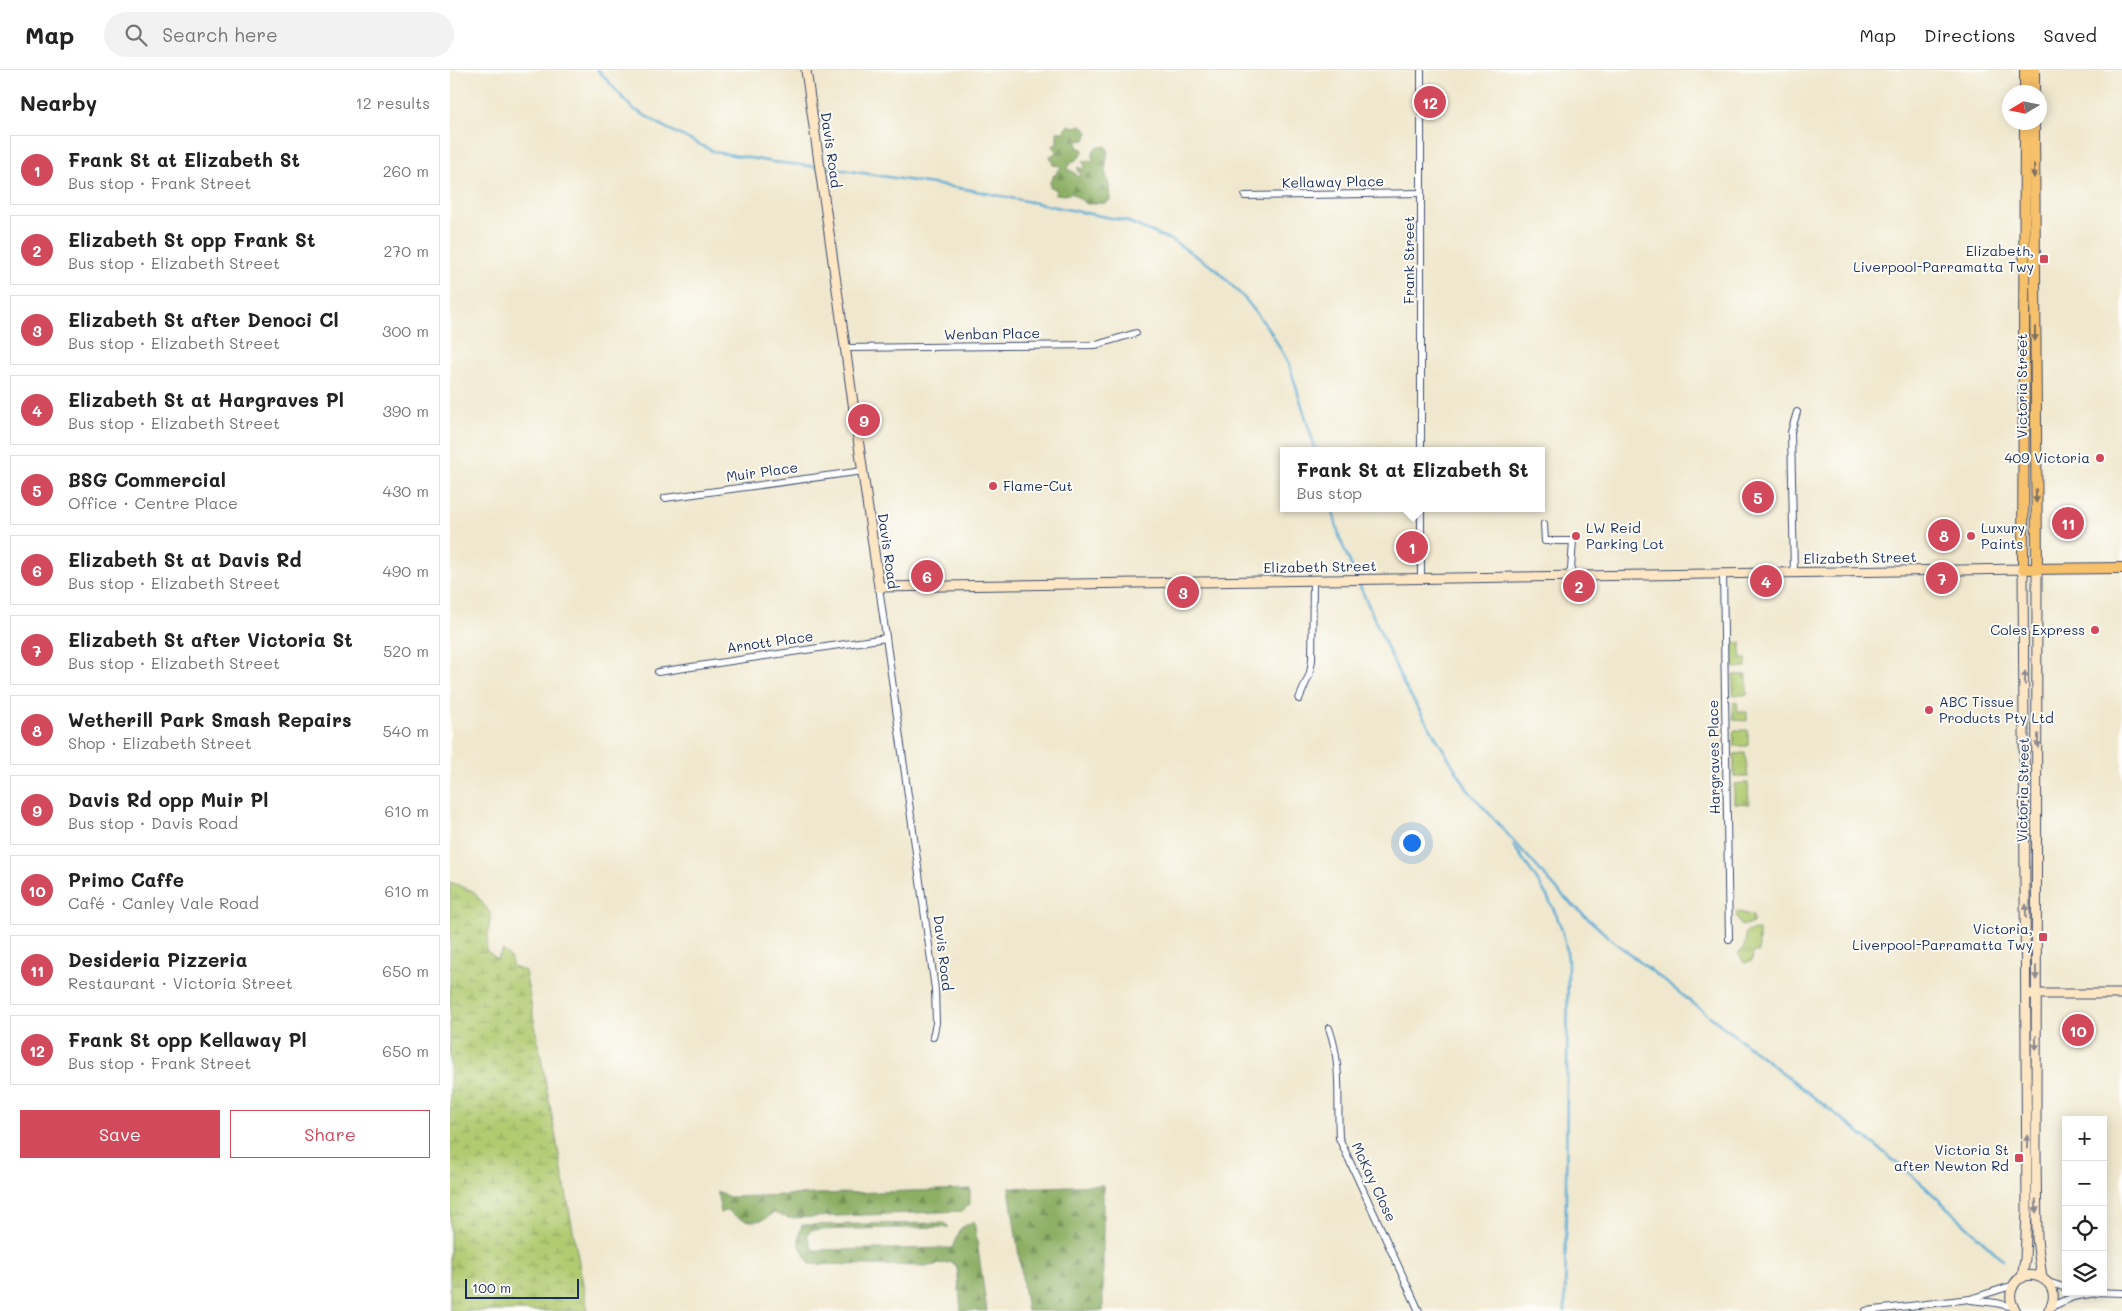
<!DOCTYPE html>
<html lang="en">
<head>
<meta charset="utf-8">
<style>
	:root { --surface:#fff; --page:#f2f2f2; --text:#222; --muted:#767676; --line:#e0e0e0; --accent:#d1495b }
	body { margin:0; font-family:Mali,sans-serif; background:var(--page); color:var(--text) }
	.controls { position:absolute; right:15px; bottom:15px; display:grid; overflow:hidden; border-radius:0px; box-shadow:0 2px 12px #0003 }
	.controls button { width:45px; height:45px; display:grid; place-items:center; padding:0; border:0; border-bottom:1px solid var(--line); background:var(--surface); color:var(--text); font:25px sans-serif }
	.compass { position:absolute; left:1552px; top:15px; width:45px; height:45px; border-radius:50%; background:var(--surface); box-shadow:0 2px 12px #0003; rotate:260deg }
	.scale { position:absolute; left:15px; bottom:12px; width:114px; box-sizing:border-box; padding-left:5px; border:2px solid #1b2f5e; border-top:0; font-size:14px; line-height:18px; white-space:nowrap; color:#1b2f5e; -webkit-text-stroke:4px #fdfcf7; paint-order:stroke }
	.you { position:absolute; left:961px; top:772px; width:18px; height:18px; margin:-12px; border:4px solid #fff; border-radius:50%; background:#1a73e8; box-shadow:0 0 0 8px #1a73e833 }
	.badge { display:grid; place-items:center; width:32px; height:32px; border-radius:50%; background:var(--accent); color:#fff; font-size:16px; font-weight:700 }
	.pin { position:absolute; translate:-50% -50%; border:2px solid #fff; box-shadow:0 1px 5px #0006 }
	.popup { position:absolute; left:830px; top:377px; width:265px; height:65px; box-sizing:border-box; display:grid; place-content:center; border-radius:0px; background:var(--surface); filter:drop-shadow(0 1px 4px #0005); font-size:16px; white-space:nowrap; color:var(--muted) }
	.popup b { font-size:19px; color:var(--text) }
	.popup::after { content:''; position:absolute; left:50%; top:100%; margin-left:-10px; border:10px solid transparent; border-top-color:var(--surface) }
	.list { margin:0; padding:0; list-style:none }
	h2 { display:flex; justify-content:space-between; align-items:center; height:65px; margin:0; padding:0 20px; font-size:21px }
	h2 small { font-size:16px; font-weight:400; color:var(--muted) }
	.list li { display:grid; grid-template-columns:32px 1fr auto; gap:15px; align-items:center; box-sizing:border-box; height:70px; margin:0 10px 10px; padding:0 10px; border:1px solid var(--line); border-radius:0px }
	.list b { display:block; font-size:19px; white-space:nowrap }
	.list p { margin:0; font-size:16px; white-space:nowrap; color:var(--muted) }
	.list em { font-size:16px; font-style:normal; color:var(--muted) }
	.actions { display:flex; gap:10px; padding:15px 20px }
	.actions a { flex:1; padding:11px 0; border:1px solid var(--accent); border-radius:0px; text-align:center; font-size:18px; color:var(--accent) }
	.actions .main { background:var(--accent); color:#fff }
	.icon { flex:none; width:28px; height:28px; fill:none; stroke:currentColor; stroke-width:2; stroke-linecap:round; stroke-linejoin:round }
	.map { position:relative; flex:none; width:1672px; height:1241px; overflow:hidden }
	header { display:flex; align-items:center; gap:30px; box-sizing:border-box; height:70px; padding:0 25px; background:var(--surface); border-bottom:1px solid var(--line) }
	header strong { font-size:24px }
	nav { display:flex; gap:28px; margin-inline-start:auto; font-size:18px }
	.search { width:350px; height:45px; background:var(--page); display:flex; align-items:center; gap:12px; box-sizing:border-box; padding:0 18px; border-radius:28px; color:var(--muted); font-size:19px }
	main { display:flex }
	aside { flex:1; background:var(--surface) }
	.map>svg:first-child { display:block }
	.grass { fill:url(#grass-tufts); stroke:#667d68 }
	.forest { fill:url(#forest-firs); stroke:#546f60 }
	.wetland { fill:url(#wetland-marsh); stroke:#667d68 }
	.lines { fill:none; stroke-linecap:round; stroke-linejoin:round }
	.stream { stroke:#59abd4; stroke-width:2.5 }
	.street-casing { stroke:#3b4b6f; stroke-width:8 }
	.secondary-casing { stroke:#3b4b6f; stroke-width:11 }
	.primary-casing { stroke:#3b4b6f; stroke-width:12 }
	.street { stroke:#fff; stroke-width:6 }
	.secondary { stroke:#fce6c4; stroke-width:9 }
	.primary { stroke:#f7c06b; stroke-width:10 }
	.oneway { fill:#7e7064 }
	.oneway2 { fill:#8c8a91 }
	.poi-dot { fill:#d1495b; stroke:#fdfcf7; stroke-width:2 }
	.labels { text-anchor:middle; stroke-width:4; stroke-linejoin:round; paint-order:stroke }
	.street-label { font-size:14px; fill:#1b2f5e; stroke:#fdfcf7 }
	.poi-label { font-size:14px; fill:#1b2f5e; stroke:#fdfcf7; text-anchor:end }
</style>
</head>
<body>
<header>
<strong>Map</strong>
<div class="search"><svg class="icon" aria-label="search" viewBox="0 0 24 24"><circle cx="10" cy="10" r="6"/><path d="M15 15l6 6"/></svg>Search here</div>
<nav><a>Map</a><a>Directions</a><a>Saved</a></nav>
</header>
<main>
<aside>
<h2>Nearby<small>12 results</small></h2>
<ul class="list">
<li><span class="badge">1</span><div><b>Frank St at Elizabeth St</b><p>Bus stop · Frank Street</p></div><em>260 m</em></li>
<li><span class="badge">2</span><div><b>Elizabeth St opp Frank St</b><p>Bus stop · Elizabeth Street</p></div><em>270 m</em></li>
<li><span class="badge">3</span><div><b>Elizabeth St after Denoci Cl</b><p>Bus stop · Elizabeth Street</p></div><em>300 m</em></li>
<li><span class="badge">4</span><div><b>Elizabeth St at Hargraves Pl</b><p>Bus stop · Elizabeth Street</p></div><em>390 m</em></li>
<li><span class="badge">5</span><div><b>BSG Commercial</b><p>Office · Centre Place</p></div><em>430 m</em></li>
<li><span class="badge">6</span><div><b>Elizabeth St at Davis Rd</b><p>Bus stop · Elizabeth Street</p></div><em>490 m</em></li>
<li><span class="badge">7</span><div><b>Elizabeth St after Victoria St</b><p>Bus stop · Elizabeth Street</p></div><em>520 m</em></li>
<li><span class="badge">8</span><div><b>Wetherill Park Smash Repairs</b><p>Shop · Elizabeth Street</p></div><em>540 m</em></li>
<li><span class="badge">9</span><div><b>Davis Rd opp Muir Pl</b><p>Bus stop · Davis Road</p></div><em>610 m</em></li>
<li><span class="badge">10</span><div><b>Primo Caffe</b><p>Café · Canley Vale Road</p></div><em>610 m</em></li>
<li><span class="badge">11</span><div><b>Desideria Pizzeria</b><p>Restaurant · Victoria Street</p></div><em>650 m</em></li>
<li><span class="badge">12</span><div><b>Frank St opp Kellaway Pl</b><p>Bus stop · Frank Street</p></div><em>650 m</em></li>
</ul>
<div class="actions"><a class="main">Save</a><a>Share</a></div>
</aside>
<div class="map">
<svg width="1672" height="1241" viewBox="0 0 1672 1241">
	<defs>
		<pattern id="grass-tufts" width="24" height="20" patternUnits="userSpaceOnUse" patternTransform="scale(1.25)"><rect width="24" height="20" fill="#b1cb71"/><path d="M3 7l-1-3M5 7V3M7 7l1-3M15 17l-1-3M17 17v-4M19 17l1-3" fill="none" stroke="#8fa560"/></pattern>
		<pattern id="forest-firs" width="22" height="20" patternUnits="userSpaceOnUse" patternTransform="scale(1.25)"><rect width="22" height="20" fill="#8caf63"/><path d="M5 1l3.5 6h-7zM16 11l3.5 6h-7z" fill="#728f55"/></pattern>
		<pattern id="wetland-marsh" width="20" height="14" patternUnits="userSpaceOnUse" patternTransform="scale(1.25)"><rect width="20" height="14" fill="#b1cb71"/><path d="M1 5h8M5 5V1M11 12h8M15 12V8" fill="none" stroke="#8fa560"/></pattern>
	</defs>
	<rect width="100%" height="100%" fill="#fdfcf7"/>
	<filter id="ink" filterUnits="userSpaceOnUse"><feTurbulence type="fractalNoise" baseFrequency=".02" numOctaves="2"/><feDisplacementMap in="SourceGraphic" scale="10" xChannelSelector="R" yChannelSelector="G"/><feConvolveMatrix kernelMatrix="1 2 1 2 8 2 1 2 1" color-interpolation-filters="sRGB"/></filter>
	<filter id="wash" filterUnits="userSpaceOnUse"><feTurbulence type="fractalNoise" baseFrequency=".0096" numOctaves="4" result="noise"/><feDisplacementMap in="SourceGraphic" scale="20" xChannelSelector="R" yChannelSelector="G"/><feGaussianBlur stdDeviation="1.12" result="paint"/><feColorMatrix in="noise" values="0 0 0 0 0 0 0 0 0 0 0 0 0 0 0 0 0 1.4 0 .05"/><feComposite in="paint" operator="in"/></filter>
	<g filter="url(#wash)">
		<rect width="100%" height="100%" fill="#f0e8ce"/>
		<g class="grass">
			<path d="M1291 572V588H1296V597L1282 598V574Z"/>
			<rect x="1283" y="605" width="14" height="20"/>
			<path d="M1287 632 1288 642H1297V651L1283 650V633Z"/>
			<path d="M1285 660H1298V676H1284L1283 662Z"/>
			<path d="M1295 683 1298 707H1284V684Z"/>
			<path d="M1298 713 1299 734 1284 733V714Z"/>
			<path d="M1286 841 1303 846V853L1291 856 1287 848Z"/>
			<path d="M1309 860V882H1303L1302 891 1294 893 1288 883C1294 879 1298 872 1295 863L1299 861Z"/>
		</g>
		<g class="forest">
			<path d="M619 55 624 57 632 55 638 62 635 70 627 71 628 76 633 80C632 87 627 90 621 92L617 99 624 102 628 107 631 103 628 102V97L632 99 635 96 633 92 638 90 643 91 642 85 645 78 656 76 658 80 655 101 659 116 660 130 656 133 637 134 621 123 615 125 605 124 606 119 600 117V112L604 105 607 104V101L612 96 603 95 600 86 606 83 603 76 607 73V62H613Z"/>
			<path d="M653 1115V1241H577L559 1118Z"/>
			<path d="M520 1119V1134L513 1141 339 1148 323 1143C310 1156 290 1152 278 1140L271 1143 267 1121 279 1127Z"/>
			<path d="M524 1151 537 1241H511L507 1197 502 1192 479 1196 360 1194C351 1179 345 1173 352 1155L495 1153 499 1157 361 1160 357 1165 363 1180 502 1178 511 1158Z"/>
		</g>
		<path class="wetland" d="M0 812 23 821 41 844 36 880 47 889 53 880 60 887 63 897 75 901 138 1241H0Z"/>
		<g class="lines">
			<g class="stream">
				<path d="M148 0 182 38 218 59 265 82 323 92 387 99 521 120 676 151 723 171 766 199 797 231 821 262 839 294 866 381"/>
				<path d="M882 438 890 469 906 507"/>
				<path d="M908 512 954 615 1018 720 1113 826 1163 871 1419 1070 1473 1115 1552 1189"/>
				<path d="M1063 775C1089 812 1113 843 1118 889L1115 1241"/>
			</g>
		</g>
	</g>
	<g filter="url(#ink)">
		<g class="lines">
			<defs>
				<g id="street">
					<path d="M971 0V381"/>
					<path d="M795 126 971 123"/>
					<path d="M396 278 646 275 686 263"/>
					<path d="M215 428 413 401"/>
					<path d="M971 438V509"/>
					<path d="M1094 454 1095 471H1123L1121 500 1117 507"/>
					<path d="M1344 503 1341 362 1347 342"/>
					<path d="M1273 504 1279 869"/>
					<path d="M429 517 485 919 486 953 483 967"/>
					<path d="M208 602 436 568"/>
					<path d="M849 629 860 603 862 590 863 511"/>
					<path d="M879 958C892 994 887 1029 889 1068L969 1241"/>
					<path d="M1598 1212 1616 1218"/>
					<path d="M1643 1222 1672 1223"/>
					<path d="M1521 1230 1546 1233 1564 1237"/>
					<path d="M1601 1237 1623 1227 1646 1223"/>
					<path d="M1416 1241 1520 1229 1564 1215"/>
				</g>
				<g id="secondary">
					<path d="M356 0 429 517 1573 499 1577 1141 1575 1189 1572 1208"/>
					<path d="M1587 500 1586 1081 1587 1169 1592 1208"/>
					<path d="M1581 924H1672"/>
					<path d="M1566 1241C1561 1234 1559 1227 1562 1219 1572 1190 1619 1212 1598 1241"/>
				</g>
				<g id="primary">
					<path d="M1575 22V0"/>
					<path d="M1584 22V0"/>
					<path d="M1575 52 1573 499 1672 498"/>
					<path d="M1584 52 1587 500"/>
				</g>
			</defs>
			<use href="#street" class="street-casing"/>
			<use href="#secondary" class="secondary-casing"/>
			<use href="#primary" class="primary-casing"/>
			<use href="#street" class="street"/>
			<use href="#secondary" class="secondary"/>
			<use href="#primary" class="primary"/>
		</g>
		<defs><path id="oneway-solid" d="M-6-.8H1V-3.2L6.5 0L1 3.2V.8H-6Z" transform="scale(1.25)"/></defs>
		<g class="oneway">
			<use href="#oneway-solid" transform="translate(1584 101) rotate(90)"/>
			<use href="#oneway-solid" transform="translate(1585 264) rotate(90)"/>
			<use href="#oneway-solid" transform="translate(1586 426) rotate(89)"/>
		</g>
		<g class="oneway2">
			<use href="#oneway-solid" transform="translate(1575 608) rotate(-90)"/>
			<use href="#oneway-solid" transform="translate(1588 671) rotate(91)"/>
			<use href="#oneway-solid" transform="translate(1576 841) rotate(-90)"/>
			<use href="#oneway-solid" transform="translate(1586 903) rotate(90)"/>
			<use href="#oneway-solid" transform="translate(1586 973) rotate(90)"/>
			<use href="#oneway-solid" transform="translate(1577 1072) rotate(-90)"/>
			<use href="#oneway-solid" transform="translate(1586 1136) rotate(89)"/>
		</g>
	</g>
	<g class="poi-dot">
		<rect x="1589" y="184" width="10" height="10" rx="2.5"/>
		<circle cx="1650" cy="388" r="5"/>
		<circle cx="543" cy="416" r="5"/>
		<circle cx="1126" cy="466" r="5"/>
		<circle cx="1521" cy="466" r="5"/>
		<circle cx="1645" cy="560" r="5"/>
		<circle cx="1479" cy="640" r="5"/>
		<rect x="1588" y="862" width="10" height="10" rx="2.5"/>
		<rect x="1564" y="1083" width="10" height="10" rx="2.5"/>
	</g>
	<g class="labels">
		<g class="street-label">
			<text transform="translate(381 80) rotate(82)" y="5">Davis Road</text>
			<text transform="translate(883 112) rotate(-1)" y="5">Kellaway Place</text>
			<text transform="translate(959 190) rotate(-90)" y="5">Frank Street</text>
			<text transform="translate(542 264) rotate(-1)" y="5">Wenban Place</text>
			<text transform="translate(1572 316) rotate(-90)" y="5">Victoria Street</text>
			<text transform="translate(312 402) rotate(-8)" y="5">Muir Place</text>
			<text transform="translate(438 481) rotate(82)" y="5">Davis Road</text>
			<text transform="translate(1410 488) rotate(-1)" y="5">Elizabeth Street</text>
			<text transform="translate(870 497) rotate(-1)" y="5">Elizabeth Street</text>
			<text transform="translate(320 572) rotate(-8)" y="5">Arnott Place</text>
			<text transform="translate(1264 687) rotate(-91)" y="5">Hargraves Place</text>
			<text transform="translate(1573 720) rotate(-89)" y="5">Victoria Street</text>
			<text transform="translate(493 883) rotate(83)" y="5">Davis Road</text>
			<text transform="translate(924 1112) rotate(65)" y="5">McKay Close</text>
		</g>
		<g class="poi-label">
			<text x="1584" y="186">Elizabeth,<tspan x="1584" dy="16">Liverpool-Parramatta Twy</tspan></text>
			<text x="1640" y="393">409 Victoria</text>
			<text x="553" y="421" text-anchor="start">Flame-Cut</text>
			<text x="1136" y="463" text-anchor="start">LW Reid<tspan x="1136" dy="16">Parking Lot</tspan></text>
			<text x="1531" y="463" text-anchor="start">Luxury<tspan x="1531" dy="16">Paints</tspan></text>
			<text x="1635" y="565">Coles Express</text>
			<text x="1489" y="637" text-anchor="start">ABC Tissue<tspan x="1489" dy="16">Products Pty Ltd</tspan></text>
			<text x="1583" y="864">Victoria,<tspan x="1583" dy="16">Liverpool-Parramatta Twy</tspan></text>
			<text x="1559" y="1085">Victoria St<tspan x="1559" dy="16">after Newton Rd</tspan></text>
		</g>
	</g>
</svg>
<div class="controls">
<button>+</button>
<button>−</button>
<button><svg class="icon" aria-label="locate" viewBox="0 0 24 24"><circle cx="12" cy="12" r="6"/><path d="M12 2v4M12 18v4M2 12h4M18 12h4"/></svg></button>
<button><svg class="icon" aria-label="layers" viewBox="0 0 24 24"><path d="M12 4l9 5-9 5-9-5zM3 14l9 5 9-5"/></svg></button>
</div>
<svg class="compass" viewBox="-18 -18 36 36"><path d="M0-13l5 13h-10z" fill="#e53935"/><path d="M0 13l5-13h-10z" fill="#767676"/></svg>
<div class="scale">100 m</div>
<div class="you"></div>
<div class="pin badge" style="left:962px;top:477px">1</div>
<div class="popup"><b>Frank St at Elizabeth St</b>Bus stop</div>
<div class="pin badge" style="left:1129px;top:516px">2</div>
<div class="pin badge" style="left:733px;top:522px">3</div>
<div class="pin badge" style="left:1316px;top:511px">4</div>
<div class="pin badge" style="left:1308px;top:427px">5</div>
<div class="pin badge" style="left:477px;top:506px">6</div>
<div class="pin badge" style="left:1492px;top:508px">7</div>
<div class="pin badge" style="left:1494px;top:465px">8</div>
<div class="pin badge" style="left:414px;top:350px">9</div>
<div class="pin badge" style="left:1628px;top:960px">10</div>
<div class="pin badge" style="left:1618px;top:453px">11</div>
<div class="pin badge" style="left:980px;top:32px">12</div>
</div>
</main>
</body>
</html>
